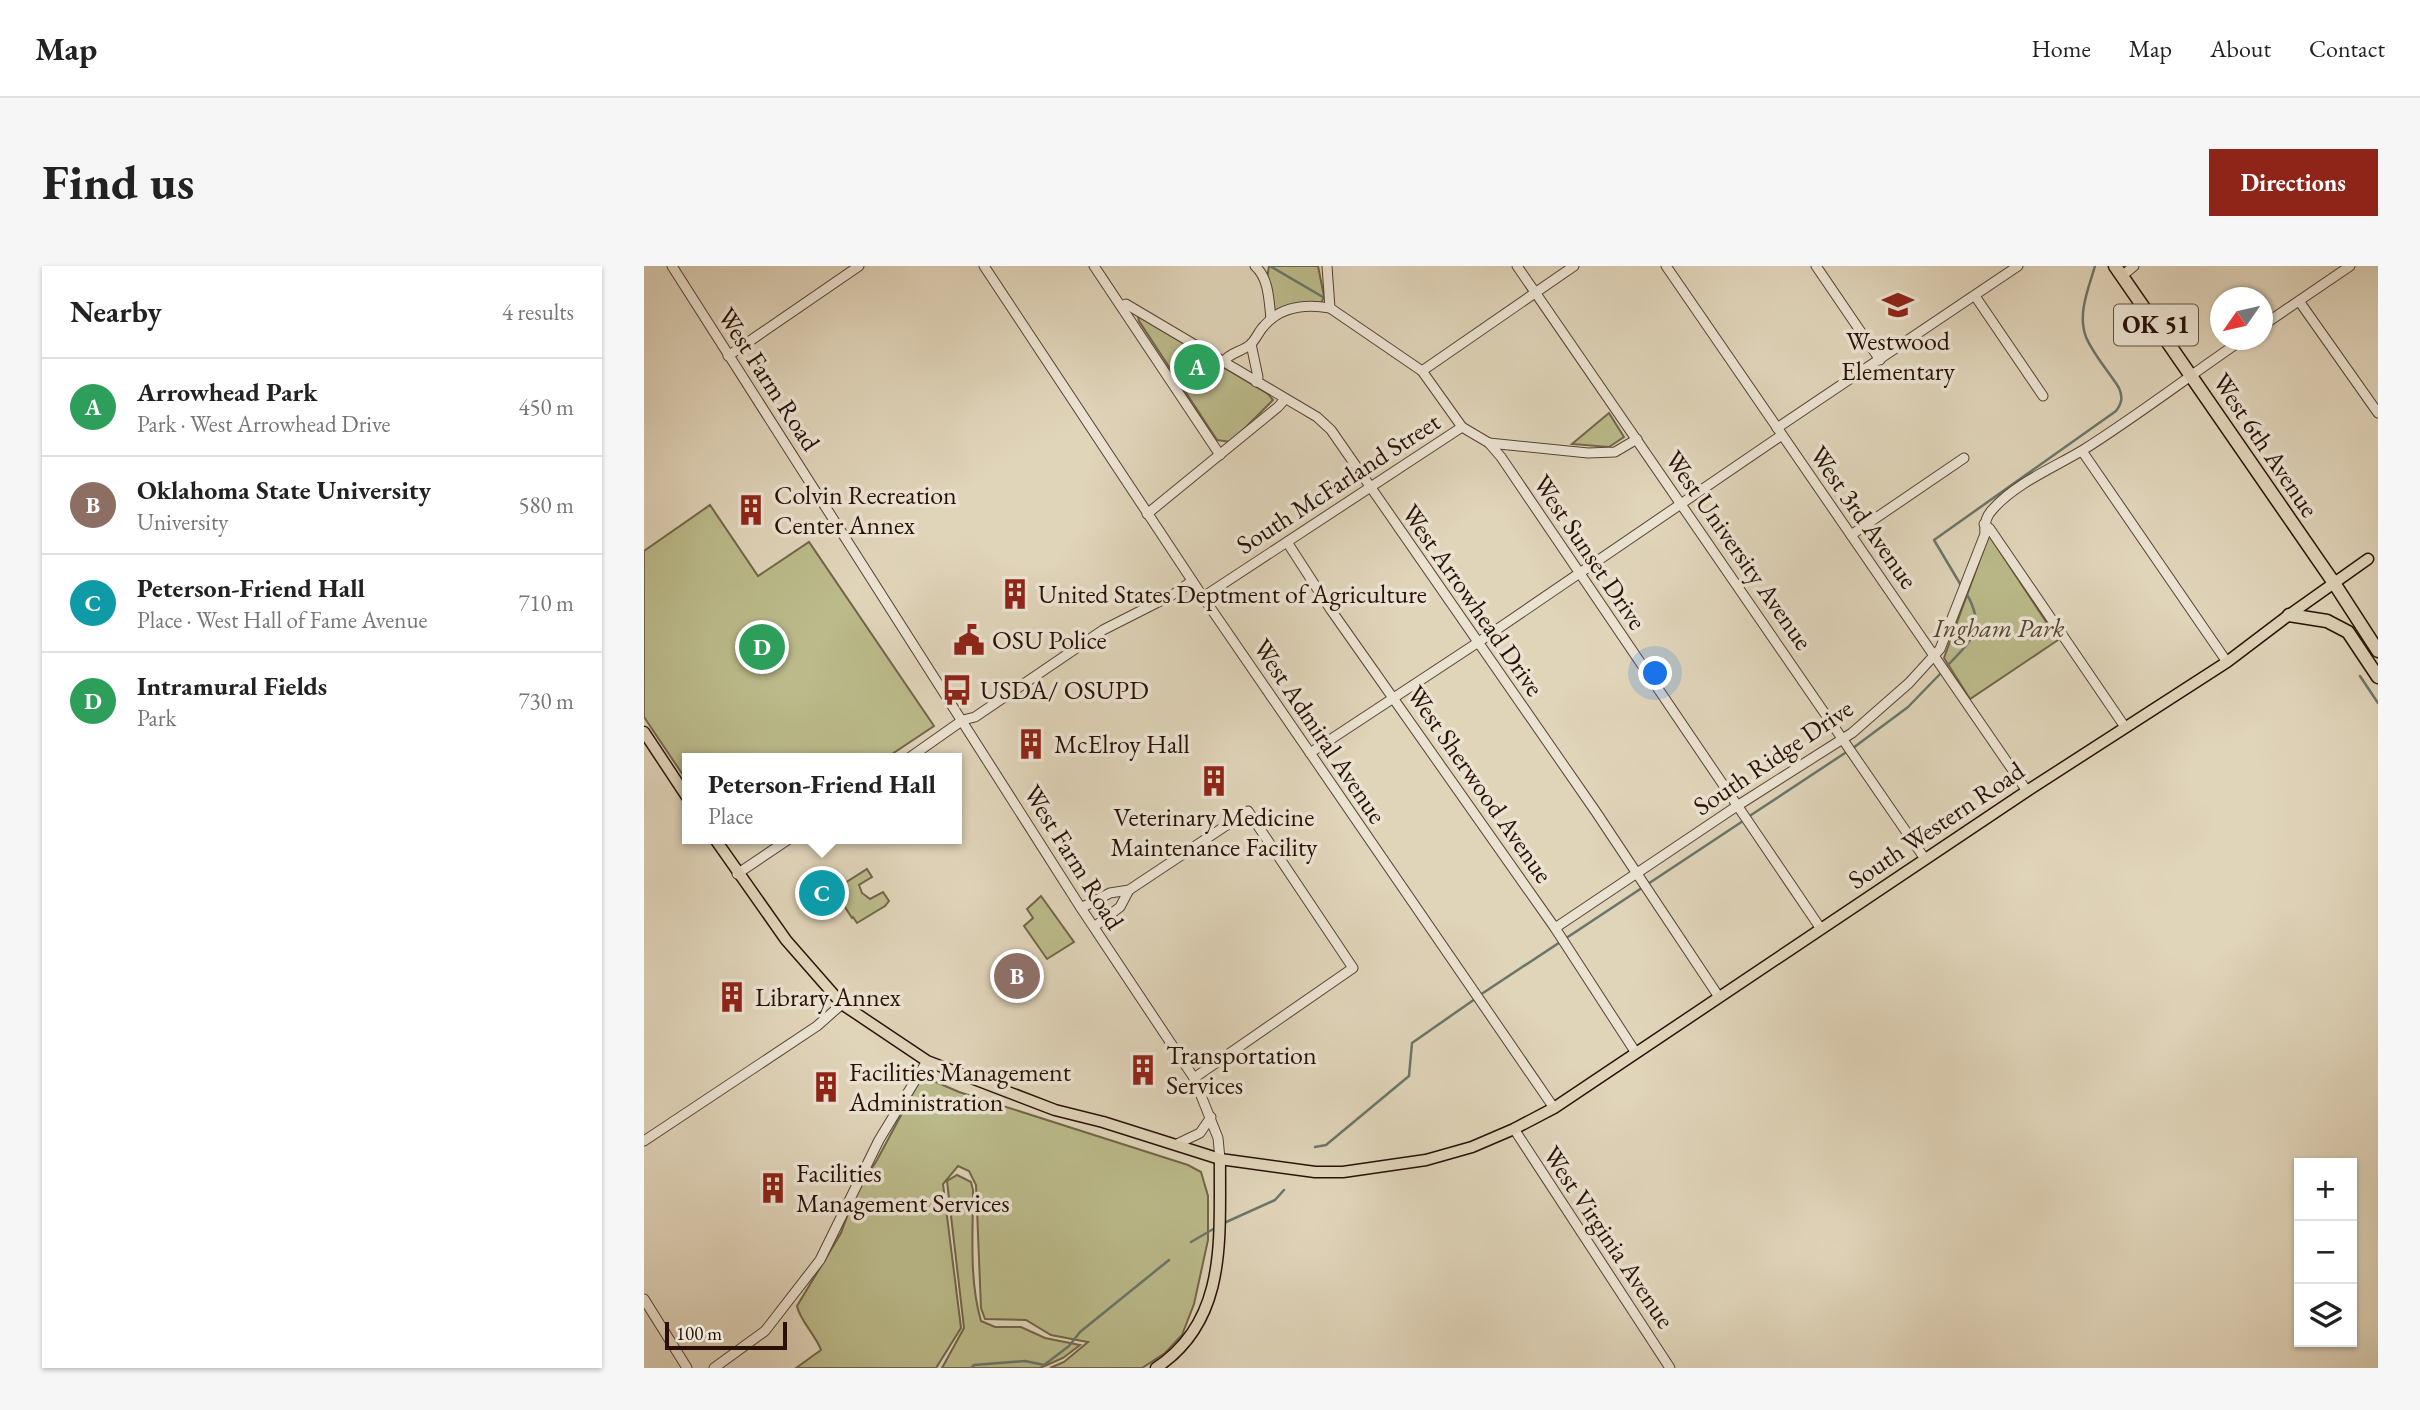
<!DOCTYPE html>
<html lang="en">
<head>
<meta charset="utf-8">
<style>
	:root { --surface:#fff; --page:#f6f6f6; --text:#222; --muted:#767676; --line:#e0e0e0; --accent:#8f2418 }
	body { margin:0; font-family:"EB Garamond",serif; background:var(--page); color:var(--text) }
	.controls { position:absolute; right:21px; bottom:21px; display:grid; overflow:hidden; border-radius:0px; box-shadow:0 2px 5px #0004 }
	.controls button { width:63px; height:63px; display:grid; place-items:center; padding:0; border:0; border-bottom:2px solid var(--line); background:var(--surface); color:var(--text); font:35px sans-serif }
	.compass { position:absolute; left:1566px; top:21px; width:63px; height:63px; border-radius:50%; background:var(--surface); box-shadow:0 2px 5px #0004; rotate:236deg }
	.scale { position:absolute; left:21px; bottom:18px; width:122px; box-sizing:border-box; padding-left:7px; border:4px solid #291107; border-top:0; font-size:19px; line-height:24px; white-space:nowrap; color:#291107; -webkit-text-stroke:5px #ebe3d2; paint-order:stroke }
	.you { position:absolute; left:1012px; top:408px; width:24px; height:24px; margin:-18px; border:5px solid #fff; border-radius:50%; background:#1a73e8; box-shadow:0 0 0 10px #1a73e833 }
	.badge { display:grid; place-items:center; width:46px; height:46px; border-radius:50%; background:var(--accent); color:#fff; font-size:23px; font-weight:700 }
	.pin { position:absolute; translate:-50% -50%; border:4px solid #fff; box-shadow:0 2px 7px #0006 }
	.popup { position:absolute; left:38px; top:487px; width:280px; height:91px; box-sizing:border-box; display:grid; place-content:center; border-radius:0px; background:var(--surface); filter:drop-shadow(0 2px 5px #0005); font-size:23px; white-space:nowrap; color:var(--muted) }
	.popup b { font-size:26px; color:var(--text) }
	.popup::after { content:''; position:absolute; left:50%; top:100%; margin-left:-14px; border:14px solid transparent; border-top-color:var(--surface) }
	.list { margin:0; padding:0; list-style:none }
	h2 { display:flex; justify-content:space-between; align-items:center; height:91px; margin:0; padding:0 28px; font-size:30px }
	h2 small { font-size:23px; font-weight:400; color:var(--muted) }
	.list li { display:grid; grid-template-columns:46px 1fr auto; gap:21px; align-items:center; box-sizing:border-box; height:98px; padding:0 28px; border-top:2px solid var(--line) }
	.list b { display:block; font-size:26px; white-space:nowrap }
	.list p { margin:0; font-size:23px; white-space:nowrap; color:var(--muted) }
	.list em { font-size:23px; font-style:normal; color:var(--muted) }
	.icon { flex:none; width:38px; height:38px; fill:none; stroke:currentColor; stroke-width:2; stroke-linecap:round; stroke-linejoin:round }
	.map { position:relative; flex:none; width:1734px; height:1102px; overflow:hidden; border-radius:0px }
	header { display:flex; align-items:center; gap:42px; box-sizing:border-box; height:98px; padding:0 35px; background:var(--surface); border-bottom:2px solid var(--line) }
	header strong { font-size:33px }
	nav { display:flex; gap:38px; margin-inline-start:auto; font-size:24px }
	.intro { display:flex; align-items:center; justify-content:space-between; box-sizing:border-box; height:168px; padding:0 42px }
	h1 { margin:0; font-size:49px }
	.button { padding:18px 32px; border-radius:0px; background:var(--accent); color:#fff; font-size:24px; font-weight:700 }
	main { display:flex; gap:42px; padding:0 42px }
	aside { flex:1; background:var(--surface); border-radius:0px; box-shadow:0 2px 5px #0004 }
	.map>svg:first-child { display:block }
	.green { fill:#bbba8a; stroke:#726648; stroke-width:2 }
	.lines { fill:none; stroke-linecap:round; stroke-linejoin:round }
	.stream { stroke:#6a7669; stroke-width:2.5 }
	.minor-casing { stroke:#574234; stroke-width:11 }
	.major-casing { stroke:#291107; stroke-width:13 }
	.highway-casing { stroke:#291107; stroke-width:15 }
	.minor { stroke:#ebe3d2; stroke-width:9 }
	.major { stroke:#e0d4b9; stroke-width:10 }
	.highway { stroke:#e0d4b9; stroke-width:12 }
	.labels { text-anchor:middle; stroke-width:7; stroke-linejoin:round; paint-order:stroke }
	.shield { fill:#ebe3d2; stroke:#635044; stroke-width:2 }
	.shield-label { font-size:24px; font-weight:bold; fill:#291107 }
	.poi-label { font-size:26px; fill:#291107; stroke:#ebe3d2; text-anchor:start }
	.street-label { font-size:26px; fill:#291107; stroke:#ebe3d2 }
	.park-label { font-size:26px; font-style:italic; fill:#55442e; stroke:#ebe3d2 }
</style>
</head>
<body>
<header>
<strong>Map</strong>
<nav><a>Home</a><a>Map</a><a>About</a><a>Contact</a></nav>
</header>
<div class="intro"><h1>Find us</h1><a class="button">Directions</a></div>
<main>
<aside>
<h2>Nearby<small>4 results</small></h2>
<ul class="list">
<li><span class="badge" style="background:#2e9e5b">A</span><div><b>Arrowhead Park</b><p>Park · West Arrowhead Drive</p></div><em>450 m</em></li>
<li><span class="badge" style="background:#8d6e63">B</span><div><b>Oklahoma State University</b><p>University</p></div><em>580 m</em></li>
<li><span class="badge" style="background:#0f9aa8">C</span><div><b>Peterson-Friend Hall</b><p>Place · West Hall of Fame Avenue</p></div><em>710 m</em></li>
<li><span class="badge" style="background:#2e9e5b">D</span><div><b>Intramural Fields</b><p>Park</p></div><em>730 m</em></li>
</ul>
</aside>
<div class="map">
<svg width="1734" height="1102" viewBox="0 0 1734 1102">
	<rect width="100%" height="100%" fill="#e0d4b9"/>
	<filter id="stains"><feTurbulence type="fractalNoise" baseFrequency=".00286" numOctaves="4"/><feColorMatrix values="0 0 0 0 .2 0 0 0 0 .09 0 0 0 0 .02 0 0 0 .5 -.17"/></filter>
	<radialGradient id="worn" r=".72"><stop offset=".6" stop-color="#630" stop-opacity="0"/><stop offset="1" stop-color="#630" stop-opacity=".3"/></radialGradient>
	<g class="green">
		<path d="M625 0H674L680 30 677 38 631 47 623 13Z"/>
		<path d="M494 50 624 128 629 134 587 176 573 174 495 55Z"/>
		<path d="M965 147 980 171 965 181 928 178Z"/>
		<path d="M66 239 114 310 165 276 290 460 242 492H43V515L0 451V285Z"/>
		<path d="M1345 269 1414 374 1326 433 1300 392Z"/>
		<path d="M223 603 228 611 215 619 218 627 226 633 239 626 245 635 241 640 213 657 209 651 208 652 190 624Z"/>
		<path d="M397 630 430 676 403 693 380 660 389 652 383 643Z"/>
		<path d="M278 810 315 826 544 899 557 906 564 930V974L550 1038 538 1069 521 1087 498 1102H406L420 1096 444 1076 407 1069 382 1054 341 1053 337 1042 332 919 325 905 314 900 299 918 317 1062 292 1102H152L177 1084C171 1068 156 1055 153 1040L197 967 211 929 233 894Z"/>
		<path d="M313 909 327 916 329 924C329 967 325 1014 337 1055L351 1061H377L401 1072 436 1079 419 1092 396 1102H298L320 1062 303 915Z"/>
	</g>
	<g class="lines">
		<g class="stream">
			<path d="M626 0 684 34"/>
			<path d="M1318 321 1290 274 1472 145C1478 137 1479 131 1475 122 1465 106 1449 88 1442 71 1433 48 1445 21 1451 0"/>
			<path d="M1301 402C1325 377 1344 363 1322 327"/>
			<path d="M1716 410 1734 437"/>
			<path d="M1209 482 1264 441 1297 407"/>
			<path d="M1104 551 1204 485"/>
			<path d="M836 729 1099 555"/>
			<path d="M671 881 682 879 765 810 768 777 831 733"/>
			<path d="M580 957 631 934 640 924"/>
			<path d="M547 976 571 962"/>
			<path d="M327 1102 330 1099 381 1095 400 1099 425 1080 436 1066 525 994"/>
		</g>
		<defs>
			<g id="minor">
				<path d="M28 0 437 642 550 812 574 872 576 893"/>
				<path d="M340 0 559 331 910 842"/>
				<path d="M450 0 576 189"/>
				<path d="M611 0C625 12 625 35 627 53"/>
				<path d="M683 0 686 42 778 105 818 161 845 177 857 191 1177 663"/>
				<path d="M873 0 1281 593"/>
				<path d="M1022 0 1383 525"/>
				<path d="M1172 0 1236 94"/>
				<path d="M1478 10 1490 0"/>
				<path d="M1331 30 1399 130"/>
				<path d="M1655 35 1734 147"/>
				<path d="M477 40 482 38 673 151 687 164 952 546 1075 731"/>
				<path d="M1618 60 1706 0"/>
				<path d="M607 78 614 111 612 116"/>
				<path d="M84 90 215 0"/>
				<path d="M579 96C586 86 598 86 607 78 612 73 615 65 620 60 637 40 662 38 686 42"/>
				<path d="M778 105 930 0"/>
				<path d="M1133 162 1374 0"/>
				<path d="M845 177 944 187 971 186 993 173"/>
				<path d="M1438 185 1583 396"/>
				<path d="M503 248 634 141 641 133"/>
				<path d="M1340 258 1346 263 1481 461"/>
				<path d="M1207 269 1320 192"/>
				<path d="M643 276 687 344 911 662 992 787"/>
				<path d="M559 331 818 161"/>
				<path d="M666 487 833 377 1138 169"/>
				<path d="M265 492 319 454 331 451 459 364 530 328 548 315"/>
				<path d="M93 608 145 573"/>
				<path d="M437 642 466 627 485 624 604 545 709 702 550 812"/>
				<path d="M450 661 476 641 485 624"/>
				<path d="M911 662 1093 540 1208 467 1265 417 1296 383 1341 268C1340 259 1342 250 1349 243 1372 217 1409 202 1439 184 1493 150 1545 110 1598 74"/>
				<path d="M870 863 1026 1102"/>
				<path d="M0 875 173 760 198 738"/>
				<path d="M533 878 556 867 567 851"/>
				<path d="M0 1033 43 1102"/>
				<path d="M70 1102 121 1065 176 994 235 874 283 795"/>
			</g>
			<g id="major">
				<path d="M0 466 43 531"/>
				<path d="M71 573 142 674 198 738 283 795 411 844 459 856 576 893 671 906H699L782 894 828 881 870 863 910 842 1383 525 1583 396 1645 349 1724 293"/>
				<path d="M512 1102C585 1054 575 970 576 893"/>
			</g>
			<g id="highway">
				<path d="M1471 0 1690 317 1734 385"/>
				<path d="M1645 349 1683 355 1704 366 1734 411"/>
			</g>
		</defs>
		<use href="#minor" class="minor-casing"/>
		<use href="#major" class="major-casing"/>
		<use href="#highway" class="highway-casing"/>
		<use href="#minor" class="minor"/>
		<use href="#major" class="major"/>
		<use href="#highway" class="highway"/>
	</g>
	<defs>
		<symbol id="school-bare" viewBox="-9 -9 18 18"><path d="M0-5L7-2L0 1L-7-2ZM-4 1L0 2.5L4 1V4Q0 6-4 4Z" fill="#8f2418" stroke="#ebe3d2" stroke-width="2.5" paint-order="stroke"/></symbol>
		<symbol id="building-bare" viewBox="-9 -9 18 18"><path d="M-4-6H4V6H1V3H-1V6H-4ZM-2.5-4.3h1.7v1.8h-1.7ZM.8-4.3h1.7v1.8H.8ZM-2.5-1h1.7V.8h-1.7ZM.8-1h1.7V.8H.8Z" fill="#8f2418" stroke="#ebe3d2" stroke-width="2.5" paint-order="stroke"/></symbol>
		<symbol id="civic-bare" viewBox="-9 -9 18 18"><path d="M-.6-6.5H3V-4.5H.6V-3L4-1V1h2V6H-6V1h2V-1L-.6-3ZM-1.2 2.5V6h2.4V2.5Z" fill="#8f2418" stroke="#ebe3d2" stroke-width="2.5" paint-order="stroke"/></symbol>
		<symbol id="bus-bare" viewBox="-9 -9 18 18"><path d="M-5-6H5V4H4V6H2V4H-2V6H-4V4H-5ZM-3.5-4V0h7V-4ZM-3.5 1.2v1.5H-2V1.2ZM2 1.2v1.5H3.5V1.2Z" fill="#8f2418" stroke="#ebe3d2" stroke-width="2.5" paint-order="stroke"/></symbol>
	</defs>
	<g fill-rule="evenodd">
		<use href="#school-bare" x="1232" y="17" width="44" height="44"/>
		<use href="#building-bare" x="85" y="222" width="44" height="44"/>
		<use href="#building-bare" x="349" y="306" width="44" height="44"/>
		<use href="#civic-bare" x="303" y="352" width="44" height="44"/>
		<use href="#bus-bare" x="291" y="402" width="44" height="44"/>
		<use href="#building-bare" x="365" y="456" width="44" height="44"/>
		<use href="#building-bare" x="548" y="493" width="44" height="44"/>
		<use href="#building-bare" x="66" y="709" width="44" height="44"/>
		<use href="#building-bare" x="477" y="782" width="44" height="44"/>
		<use href="#building-bare" x="160" y="799" width="44" height="44"/>
		<use href="#building-bare" x="107" y="900" width="44" height="44"/>
	</g>
	<g class="labels">
		<rect class="shield" x="1470" y="38.5" width="84" height="41" rx="5"/>
		<g class="shield-label">
			<text x="1512" y="67">OK 51</text>
		</g>
		<g class="poi-label">
			<text x="1254" y="84" text-anchor="middle">Westwood<tspan x="1254" dy="30">Elementary</tspan></text>
			<text x="130" y="238">Colvin Recreation<tspan x="130" dy="30">Center Annex</tspan></text>
			<text x="394" y="337">United States Deptment of Agriculture</text>
			<text x="348" y="383">OSU Police</text>
			<text x="336" y="433">USDA/ OSUPD</text>
			<text x="410" y="487">McElroy Hall</text>
			<text x="570" y="560" text-anchor="middle">Veterinary Medicine<tspan x="570" dy="30">Maintenance Facility</tspan></text>
			<text x="111" y="740">Library Annex</text>
			<text x="522" y="798">Transportation<tspan x="522" dy="30">Services</tspan></text>
			<text x="205" y="815">Facilities Management<tspan x="205" dy="30">Administration</tspan></text>
			<text x="152" y="916">Facilities<tspan x="152" dy="30">Management Services</tspan></text>
		</g>
		<g class="street-label">
			<text transform="translate(125 113) rotate(57)" y="9">West Farm Road</text>
			<text transform="translate(1622 179) rotate(56)" y="9">West 6th Avenue</text>
			<text transform="translate(694 217) rotate(-33)" y="9">South McFarland Street</text>
			<text transform="translate(1220 251) rotate(55)" y="9">West 3rd Avenue</text>
			<text transform="translate(1095 284) rotate(55)" y="9">West University Avenue</text>
			<text transform="translate(946 286) rotate(56)" y="9">West Sunset Drive</text>
			<text transform="translate(829 334) rotate(55)" y="9">West Arrowhead Drive</text>
			<text transform="translate(676 465) rotate(56)" y="9">West Admiral Avenue</text>
			<text transform="translate(1129 491) rotate(-34)" y="9">South Ridge Drive</text>
			<text transform="translate(836 518) rotate(55)" y="9">West Sherwood Avenue</text>
			<text transform="translate(1292 559) rotate(-34)" y="9">South Western Road</text>
			<text transform="translate(430 591) rotate(58)" y="9">West Farm Road</text>
			<text transform="translate(965 971) rotate(56)" y="9">West Virginia Avenue</text>
		</g>
		<g class="park-label">
			<text x="1355" y="371">Ingham Park</text>
		</g>
	</g>
	<rect width="100%" height="100%" filter="url(#stains)"/>
	<rect width="100%" height="100%" fill="url(#worn)"/>
</svg>
<div class="controls">
<button>+</button>
<button>−</button>
<button><svg class="icon" aria-label="layers" viewBox="0 0 24 24"><path d="M12 4l9 5-9 5-9-5zM3 14l9 5 9-5"/></svg></button>
</div>
<svg class="compass" viewBox="-18 -18 36 36"><path d="M0-13l5 13h-10z" fill="#e53935"/><path d="M0 13l5-13h-10z" fill="#767676"/></svg>
<div class="scale">100 m</div>
<div class="you"></div>
<div class="pin badge" style="left:553px;top:101px;background:#2e9e5b">A</div>
<div class="pin badge" style="left:373px;top:710px;background:#8d6e63">B</div>
<div class="pin badge" style="left:178px;top:627px;background:#0f9aa8">C</div>
<div class="popup"><b>Peterson-Friend Hall</b>Place</div>
<div class="pin badge" style="left:118px;top:381px;background:#2e9e5b">D</div>
</div>
</main>
</body>
</html>
